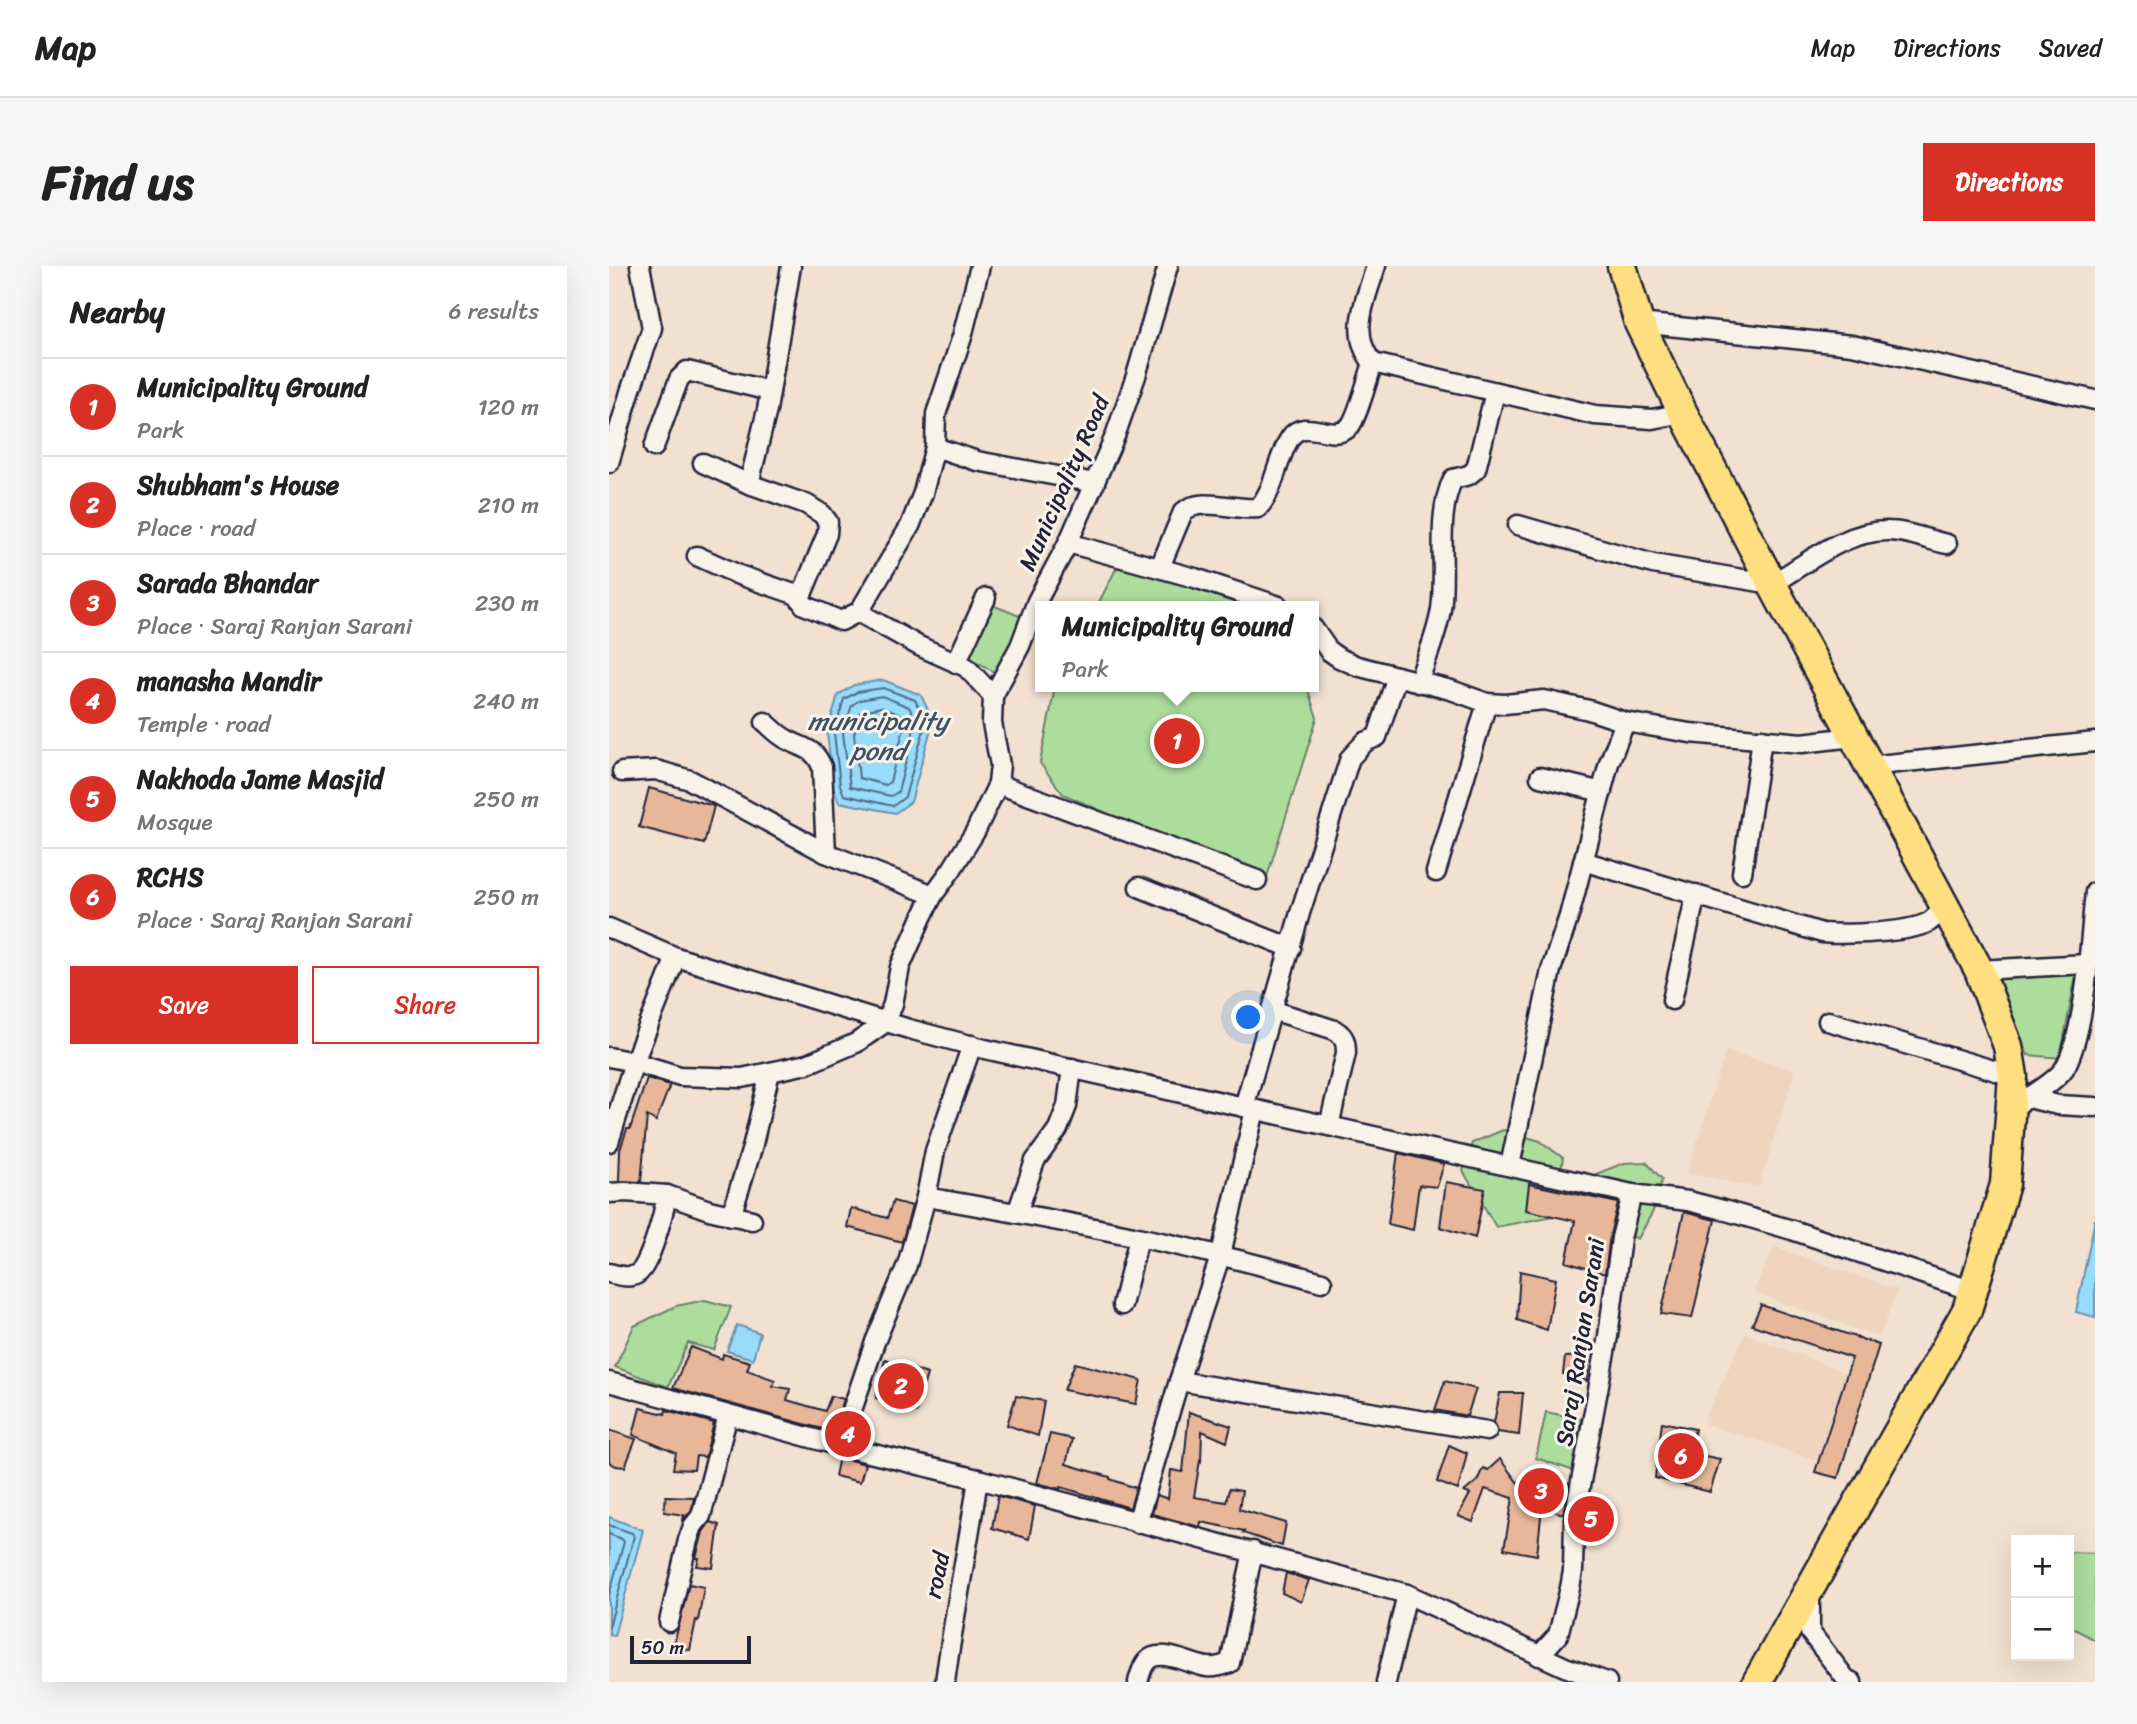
<!DOCTYPE html>
<html lang="en">
<head>
<meta charset="utf-8">
<style>
	:root { --surface:#fff; --page:#f6f6f6; --text:#222; --muted:#767676; --line:#e0e0e0; --accent:#d93025 }
	body { margin:0; font-family:Sriracha,sans-serif; background:var(--page); color:var(--text) }
	.controls { position:absolute; right:21px; bottom:21px; display:grid; overflow:hidden; border-radius:0px; box-shadow:0 7px 28px #0002 }
	.controls button { width:63px; height:63px; display:grid; place-items:center; padding:0; border:0; border-bottom:2px solid var(--line); background:var(--surface); color:var(--text); font:35px sans-serif }
	.scale { position:absolute; left:21px; bottom:18px; width:121px; box-sizing:border-box; padding-left:7px; border:4px solid #22223b; border-top:0; font-size:19px; line-height:24px; white-space:nowrap; color:#22223b; -webkit-text-stroke:5px #f7f3e8; paint-order:stroke }
	.you { position:absolute; left:640px; top:752px; width:24px; height:24px; margin:-18px; border:5px solid #fff; border-radius:50%; background:#1a73e8; box-shadow:0 0 0 10px #1a73e833 }
	.badge { display:grid; place-items:center; width:46px; height:46px; border-radius:50%; background:var(--accent); color:#fff; font-size:23px; font-weight:700 }
	.pin { position:absolute; translate:-50% -50%; border:4px solid #fff; box-shadow:0 2px 7px #0006 }
	.popup { position:absolute; left:426px; top:335px; width:284px; height:91px; box-sizing:border-box; display:grid; place-content:center; border-radius:0px; background:var(--surface); filter:drop-shadow(0 2px 5px #0005); font-size:23px; white-space:nowrap; color:var(--muted) }
	.popup b { font-size:26px; color:var(--text) }
	.popup::after { content:''; position:absolute; left:50%; top:100%; margin-left:-14px; border:14px solid transparent; border-top-color:var(--surface) }
	.list { margin:0; padding:0; list-style:none }
	h2 { display:flex; justify-content:space-between; align-items:center; height:91px; margin:0; padding:0 28px; font-size:30px }
	h2 small { font-size:23px; font-weight:400; color:var(--muted) }
	.list li { display:grid; grid-template-columns:46px 1fr auto; gap:21px; align-items:center; box-sizing:border-box; height:98px; padding:0 28px; border-top:2px solid var(--line) }
	.list b { display:block; font-size:26px; white-space:nowrap }
	.list p { margin:0; font-size:23px; white-space:nowrap; color:var(--muted) }
	.list em { font-size:23px; font-style:normal; color:var(--muted) }
	.actions { display:flex; gap:14px; padding:21px 28px }
	.actions a { flex:1; padding:16px 0; border:2px solid var(--accent); border-radius:0px; text-align:center; font-size:24px; color:var(--accent) }
	.actions .main { background:var(--accent); color:#fff }
	.map { position:relative; flex:none; width:1486px; height:1416px; overflow:hidden; border-radius:0px }
	header { display:flex; align-items:center; gap:42px; box-sizing:border-box; height:98px; padding:0 35px; background:var(--surface); border-bottom:2px solid var(--line) }
	header strong { font-size:33px }
	nav { display:flex; gap:38px; margin-inline-start:auto; font-size:24px }
	.intro { display:flex; align-items:center; justify-content:space-between; box-sizing:border-box; height:168px; padding:0 42px }
	h1 { margin:0; font-size:49px }
	.button { padding:18px 32px; border-radius:0px; background:var(--accent); color:#fff; font-size:24px; font-weight:700 }
	main { display:flex; gap:42px; padding:0 42px }
	aside { flex:1; background:var(--surface); border-radius:0px; box-shadow:0 7px 28px #0002 }
	.map>svg:first-child { display:block }
	.built { fill:#efd4c0 }
	.green { fill:#addd9d; stroke:#68806c; stroke-width:2 }
	.water { fill:#98dbfa; stroke:#6991ae; stroke-width:2 }
	.lines { fill:none; stroke-linecap:round; stroke-linejoin:round }
	.shore { stroke:#516c87; stroke-width:2 }
	.building { fill:#e8b799; stroke:#22223b; stroke-width:2 }
	.minor-casing { stroke:#22223b; stroke-width:23 }
	.primary-casing { stroke:#22223b; stroke-width:33 }
	.minor { stroke:#f7f3e8; stroke-width:18 }
	.primary { stroke:#fedf80; stroke-width:28 }
	.labels { text-anchor:middle; stroke-width:6; stroke-linejoin:round; paint-order:stroke }
	.street-label { font-size:24px; fill:#22223b; stroke:#f7f3e8 }
	.water-label { font-size:26px; font-style:italic; fill:#40506b; stroke:#f7f3e8 }
</style>
</head>
<body>
<header>
<strong>Map</strong>
<nav><a>Map</a><a>Directions</a><a>Saved</a></nav>
</header>
<div class="intro"><h1>Find us</h1><a class="button">Directions</a></div>
<main>
<aside>
<h2>Nearby<small>6 results</small></h2>
<ul class="list">
<li><span class="badge">1</span><div><b>Municipality Ground</b><p>Park</p></div><em>120 m</em></li>
<li><span class="badge">2</span><div><b>Shubham's House</b><p>Place · road</p></div><em>210 m</em></li>
<li><span class="badge">3</span><div><b>Sarada Bhandar</b><p>Place · Saraj Ranjan Sarani</p></div><em>230 m</em></li>
<li><span class="badge">4</span><div><b>manasha Mandir</b><p>Temple · road</p></div><em>240 m</em></li>
<li><span class="badge">5</span><div><b>Nakhoda Jame Masjid</b><p>Mosque</p></div><em>250 m</em></li>
<li><span class="badge">6</span><div><b>RCHS</b><p>Place · Saraj Ranjan Sarani</p></div><em>250 m</em></li>
</ul>
<div class="actions"><a class="main">Save</a><a>Share</a></div>
</aside>
<div class="map">
<svg width="1486" height="1416" viewBox="0 0 1486 1416">
	<rect width="100%" height="100%" fill="#f2e1d0"/>
	<filter id="ink" filterUnits="userSpaceOnUse"><feTurbulence type="fractalNoise" baseFrequency=".0143" numOctaves="2"/><feDisplacementMap in="SourceGraphic" scale="14" xChannelSelector="R" yChannelSelector="G"/><feConvolveMatrix kernelMatrix="1 2 1 2 8 2 1 2 1" color-interpolation-filters="sRGB"/></filter>
	<g filter="url(#ink)">
		<g class="built">
			<path d="M1117 785 1186 804 1150 922 1078 907Z"/>
			<path d="M1166 981 1289 1024 1270 1071 1144 1026Z"/>
			<path d="M1136 1067 1246 1111 1210 1195 1094 1157Z"/>
		</g>
		<g class="green">
			<path d="M508 301 660 340H488Z"/>
			<path d="M381 338 418 353 387 407 356 389Z"/>
			<path d="M446 421H698L708 452 656 617 454 528 431 497Z"/>
			<path d="M1467 709 1451 792 1419 789 1385 713Z"/>
			<path d="M894 864 931 875 954 892 945 950 887 961 854 905 863 877Z"/>
			<path d="M1037 896 1053 913 1044 945 1029 973 985 953 969 938 987 908 1015 897Z"/>
			<path d="M96 1034 122 1041 105 1084 79 1077 59 1121 6 1101 25 1060 67 1040Z"/>
			<path d="M937 1146 972 1153 965 1205 927 1192Z"/>
			<path d="M1463 1286 1486 1287V1374L1460 1360V1290Z"/>
		</g>
		<g class="water">
			<path d="M274 414 312 429 324 455 302 536 286 547 230 536 224 521 218 466 229 429 245 419Z"/>
			<path d="M1486 953V1051L1467 1046Z"/>
			<path d="M128 1059 151 1067 144 1093 118 1085Z"/>
			<path d="M0 1251 34 1264 5 1370 0 1368Z"/>
		</g>
		<g class="lines">
			<g class="shore">
				<path d="M274 422 306 434 317 456 296 531 284 540 235 529 231 519 225 467 235 433 248 426Z"/>
				<path d="M273 430 300 441 307 456 289 526 282 530 241 521 234 467 243 439 251 434Z"/>
				<path d="M272 441 292 449 296 458 281 516 277 519 250 512 245 468 251 446Z"/>
				<path d="M0 1259 23 1267 25 1270 0 1361"/>
				<path d="M0 1268 13 1273 15 1276 0 1329"/>
			</g>
		</g>
		<g class="building">
			<path d="M40 522 105 540 95 578 30 561Z"/>
			<path d="M38 812 61 819 47 855 38 850 32 916 10 915 11 884 18 863H21Z"/>
			<path d="M789 887 835 898 828 921 810 919 804 964 779 958Z"/>
			<path d="M837 916 876 923 866 972 831 961Z"/>
			<path d="M920 918 1009 937 1001 969 996 1008 957 996 966 955 917 944Z"/>
			<path d="M284 935 303 940 293 976 238 961 242 942 278 952Z"/>
			<path d="M1075 946 1106 954 1083 1052 1052 1048Z"/>
			<path d="M911 1005 947 1013 938 1064 908 1054Z"/>
			<path d="M1152 1039 1270 1079 1229 1212 1206 1206 1243 1092 1143 1059Z"/>
			<path d="M82 1081 113 1093 114 1088 141 1096 138 1104 166 1114 164 1120 181 1123 178 1134 216 1145 222 1130 235 1133 224 1166 64 1122Z"/>
			<path d="M981 1090 978 1115 954 1108 956 1091Z"/>
			<path d="M276 1093 318 1108 307 1146 267 1132Z"/>
			<path d="M466 1097 532 1114 527 1138 455 1124Z"/>
			<path d="M836 1115 867 1123 858 1150 826 1144Z"/>
			<path d="M891 1127H914L910 1169 889 1166 885 1156Z"/>
			<path d="M407 1130 435 1135 429 1170 398 1159Z"/>
			<path d="M31 1142 56 1148 57 1144 105 1157 96 1191 87 1190 85 1204 64 1203 67 1187 24 1169Z"/>
			<path d="M580 1146 622 1160 618 1176 593 1165 592 1195 591 1194 585 1231 617 1236 620 1223 633 1225 630 1243 677 1257 673 1280 634 1267 635 1265 592 1256 591 1261 543 1248 548 1229 559 1233 562 1204 574 1206Z"/>
			<path d="M1053 1156 1086 1163 1081 1187 1111 1193 1101 1226 1046 1212Z"/>
			<path d="M0 1164 27 1173 16 1201 7 1200 0 1196Z"/>
			<path d="M441 1168 463 1173 457 1198 501 1211V1213L527 1222 521 1242 452 1221 451 1223 428 1217Z"/>
			<path d="M840 1179 858 1187 849 1224 828 1216Z"/>
			<path d="M230 1191 256 1198 251 1216 226 1210Z"/>
			<path d="M891 1193 909 1217 920 1202 960 1218 954 1248 933 1241 928 1289 895 1283 904 1232 876 1223 864 1256 849 1250 861 1228 855 1226 868 1215 874 1202 879 1204Z"/>
			<path d="M86 1228 82 1245 74 1254 75 1249 55 1246 57 1230 85 1231Z"/>
			<path d="M389 1230 426 1240 420 1273 383 1262Z"/>
			<path d="M979 1238 993 1240 992 1267H976Z"/>
			<path d="M101 1256 110 1259 104 1302 88 1300 90 1292H87L94 1266Z"/>
			<path d="M677 1307 700 1314 692 1336 673 1327Z"/>
			<path d="M80 1318 95 1321 89 1355 87 1354 81 1384 64 1382Z"/>
		</g>
		<g class="lines">
			<defs>
				<g id="minor">
					<path d="M767 0C757 33 739 68 764 97L986 149 1043 153 1074 147"/>
					<path d="M1030 57 1243 79 1486 134"/>
					<path d="M45 181 70 113 78 105 161 125"/>
					<path d="M326 181 327 148 353 71 371 0"/>
					<path d="M0 197 21 126 43 62 31 0"/>
					<path d="M94 197 140 218 197 238 213 248 219 256 218 268 191 333"/>
					<path d="M140 218 158 144 182 0"/>
					<path d="M909 259 1044 298 1163 318C1198 297 1237 264 1280 265 1298 265 1319 274 1338 278"/>
					<path d="M459 277 586 312 670 340"/>
					<path d="M88 290 130 309 188 329 195 339 232 355 249 346 310 380 357 401 384 430"/>
					<path d="M551 301 574 246C591 230 627 245 649 242 667 222 667 194 681 172 696 149 725 179 741 160 749 150 759 111 764 97"/>
					<path d="M250 346 301 260 314 227 326 181 368 195 486 217"/>
					<path d="M704 362 720 385 730 392 748 400 842 424 878 437 896 438 935 434 980 444 1016 456 1081 467 1193 477 1244 471"/>
					<path d="M347 397 377 332"/>
					<path d="M809 417C817 393 828 369 832 343 838 303 826 250 844 213L860 209 867 203 886 126"/>
					<path d="M156 456C163 462 170 470 179 474 195 483 205 481 213 501L217 587 324 629"/>
					<path d="M1260 500 1486 476"/>
					<path d="M13 506 47 504 81 514 217 587"/>
					<path d="M931 511 993 526"/>
					<path d="M389 518 648 614"/>
					<path d="M974 595 1213 667C1236 669 1300 667 1320 656 1325 653 1331 645 1335 640"/>
					<path d="M827 606 878 437"/>
					<path d="M1133 607 1153 473"/>
					<path d="M530 621 682 682"/>
					<path d="M0 662 67 691 300 763 376 783 1023 928 1079 935 1114 944 1183 964 1364 1025"/>
					<path d="M1370 704 1477 698"/>
					<path d="M1063 734 1087 628"/>
					<path d="M663 744 726 764C736 770 737 776 737 787L720 860"/>
					<path d="M1219 755 1404 810"/>
					<path d="M0 791 25 796 67 691"/>
					<path d="M1419 832 1449 839 1486 841"/>
					<path d="M635 841 691 647 741 492 756 476 768 471 788 410"/>
					<path d="M1403 842C1417 833 1446 816 1455 803 1477 767 1481 671 1486 626"/>
					<path d="M0 876 25 796 71 810 133 812 198 798 247 777 277 756 284 738 291 701 313 651 324 629 343 603 366 566 389 518 391 499 383 457 384 430 411 380 428 335 459 277 506 170 527 110 559 0"/>
					<path d="M901 900 942 704 960 650 1000 497 1016 456"/>
					<path d="M0 927 16 926 58 929C55 945 41 1001 28 1008 20 1013 8 1009 0 1007"/>
					<path d="M58 929 100 944 143 954"/>
					<path d="M317 931C450 954 583 979 713 1016"/>
					<path d="M408 947 426 895 449 863 458 840 463 802"/>
					<path d="M122 950 143 882 161 806"/>
					<path d="M513 1039 530 972"/>
					<path d="M570 1115 878 1165"/>
					<path d="M0 1116 231 1180 369 1213 798 1328 956 1401 998 1416"/>
					<path d="M231 1180 266 1076 298 999 317 931 326 885 363 779"/>
					<path d="M528 1257 570 1115 612 988 646 844"/>
					<path d="M1201 1328V1366L1237 1413 1243 1416"/>
					<path d="M60 1356 79 1274 84 1260 92 1250 119 1149"/>
					<path d="M930 1390 949 1369 961 1322 964 1305 965 1253 999 1070 1012 972 1023 928"/>
					<path d="M336 1416C345 1348 359 1281 369 1213"/>
					<path d="M529 1416C531 1409 533 1400 538 1395 551 1381 582 1399 598 1401 606 1402 613 1400 621 1397L644 1285"/>
					<path d="M777 1416 798 1328"/>
				</g>
				<path id="primary" d="M1013 0 1030 57 1074 147 1163 318 1370 704 1399 780 1404 810 1396 918 1358 1044 1148 1416"/>
			</defs>
			<use href="#minor" class="minor-casing"/>
			<use href="#primary" class="primary-casing"/>
			<use href="#minor" class="minor"/>
			<use href="#primary" class="primary"/>
		</g>
	</g>
	<g class="labels">
		<g class="street-label">
			<text transform="translate(455 217) rotate(-66)" y="8">Municipality Road</text>
			<text transform="translate(971 1076) rotate(-81)" y="8">Saraj Ranjan Sarani</text>
			<text transform="translate(328 1309) rotate(-78)" y="8">road</text>
		</g>
		<g class="water-label">
			<text x="269" y="464">municipality<tspan x="269" dy="30">pond</tspan></text>
		</g>
	</g>
</svg>
<div class="controls">
<button>+</button>
<button>−</button>
</div>
<div class="scale">50 m</div>
<div class="you"></div>
<div class="pin badge" style="left:568px;top:475px">1</div>
<div class="popup"><b>Municipality Ground</b>Park</div>
<div class="pin badge" style="left:292px;top:1120px">2</div>
<div class="pin badge" style="left:932px;top:1225px">3</div>
<div class="pin badge" style="left:239px;top:1168px">4</div>
<div class="pin badge" style="left:982px;top:1253px">5</div>
<div class="pin badge" style="left:1072px;top:1190px">6</div>
</div>
</main>
</body>
</html>
